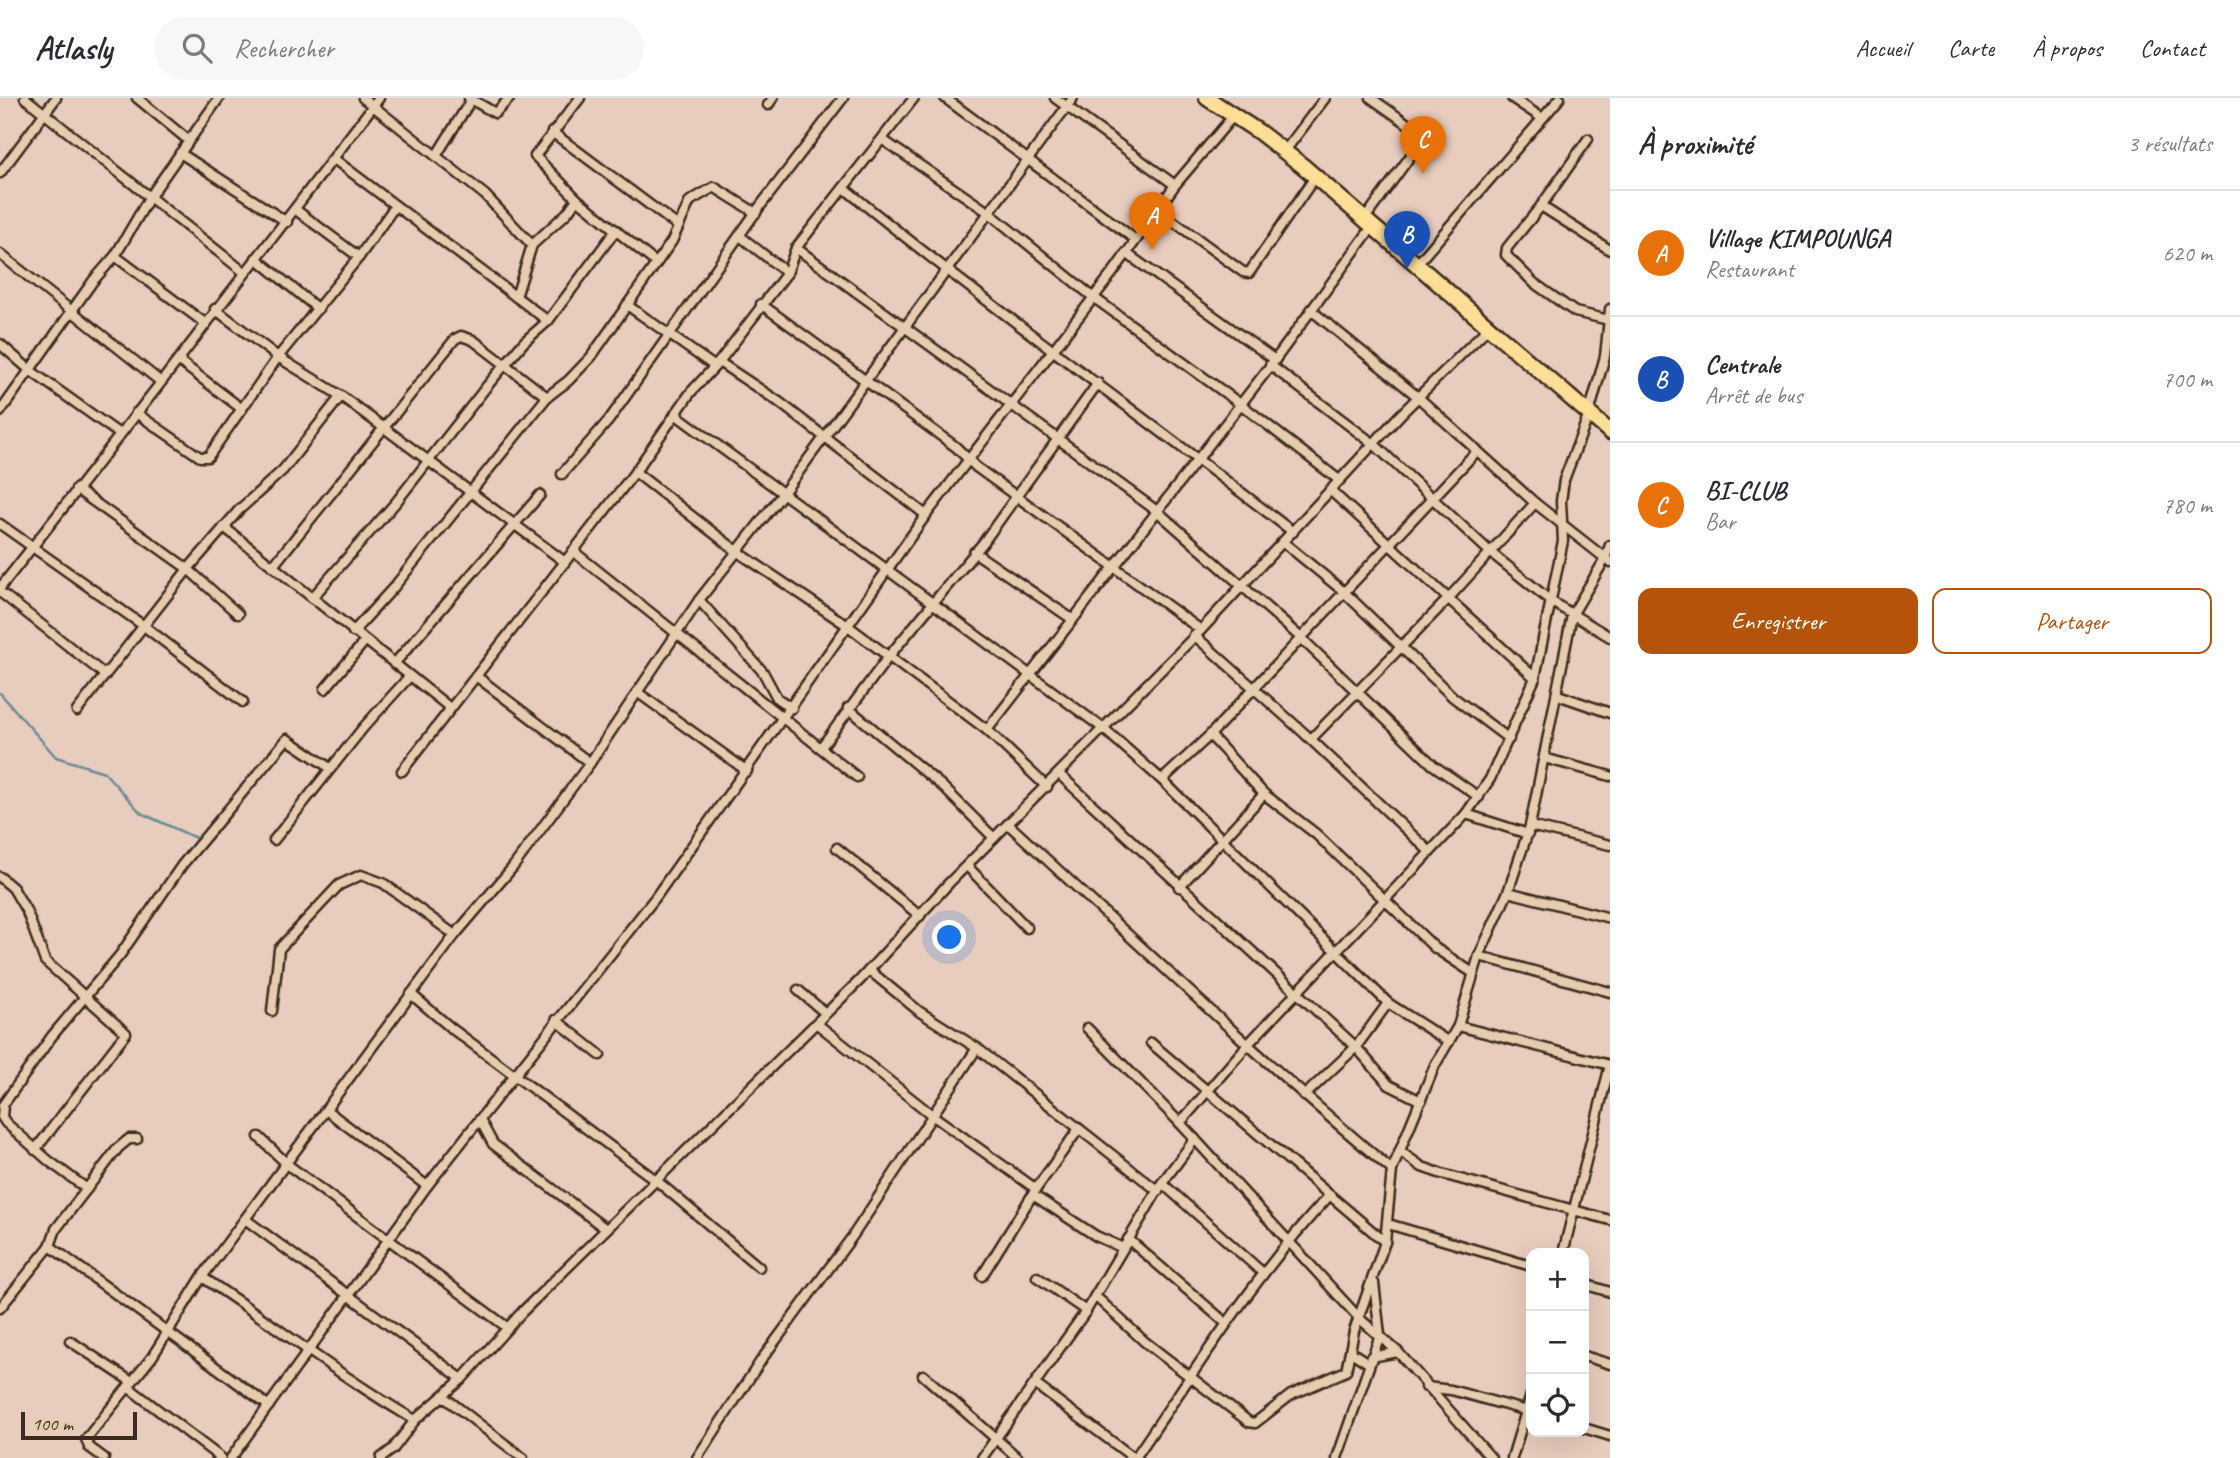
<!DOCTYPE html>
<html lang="fr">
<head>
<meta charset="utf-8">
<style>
	:root { --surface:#fff; --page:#f7f7f7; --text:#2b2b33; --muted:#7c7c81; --line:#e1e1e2; --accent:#b45309 }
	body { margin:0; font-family:Caveat,sans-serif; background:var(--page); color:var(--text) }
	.controls { position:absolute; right:21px; bottom:21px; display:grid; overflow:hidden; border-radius:14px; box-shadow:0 7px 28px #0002 }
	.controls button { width:63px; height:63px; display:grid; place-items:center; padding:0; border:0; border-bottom:2px solid var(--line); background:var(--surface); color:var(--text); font:35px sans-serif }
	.scale { position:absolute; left:21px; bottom:18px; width:116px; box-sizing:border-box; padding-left:7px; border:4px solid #3b2a1e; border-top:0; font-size:19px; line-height:24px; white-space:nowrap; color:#3b2a1e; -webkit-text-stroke:5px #e7cdaf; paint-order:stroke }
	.you { position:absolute; left:950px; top:840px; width:24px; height:24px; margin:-18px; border:5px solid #fff; border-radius:50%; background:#1a73e8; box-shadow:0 0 0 10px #1a73e833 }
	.badge { display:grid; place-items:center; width:46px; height:46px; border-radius:50%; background:var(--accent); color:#fff; font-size:23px; font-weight:700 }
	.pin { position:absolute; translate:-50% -58px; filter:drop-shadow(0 2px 4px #0008) }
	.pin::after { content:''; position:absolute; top:37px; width:24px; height:21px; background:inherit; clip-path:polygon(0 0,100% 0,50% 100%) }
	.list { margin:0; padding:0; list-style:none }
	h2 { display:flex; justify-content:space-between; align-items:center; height:91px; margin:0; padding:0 28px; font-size:30px }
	h2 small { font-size:23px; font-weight:400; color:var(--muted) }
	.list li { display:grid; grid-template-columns:46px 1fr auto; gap:21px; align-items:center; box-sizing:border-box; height:126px; padding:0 28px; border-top:2px solid var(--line) }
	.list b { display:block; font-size:26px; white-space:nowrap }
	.list p { margin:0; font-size:23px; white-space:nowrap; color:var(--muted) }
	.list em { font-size:23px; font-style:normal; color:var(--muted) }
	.actions { display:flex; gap:14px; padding:21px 28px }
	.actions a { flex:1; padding:16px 0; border:2px solid var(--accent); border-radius:14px; text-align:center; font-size:24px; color:var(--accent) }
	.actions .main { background:var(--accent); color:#fff }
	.icon { flex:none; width:38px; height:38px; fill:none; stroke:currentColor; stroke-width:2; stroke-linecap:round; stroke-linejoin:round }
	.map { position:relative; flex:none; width:1610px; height:1360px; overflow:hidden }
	header { display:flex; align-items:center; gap:42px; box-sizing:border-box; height:98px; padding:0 35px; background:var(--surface); border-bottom:2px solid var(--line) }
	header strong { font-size:33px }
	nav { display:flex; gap:38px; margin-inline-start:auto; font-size:24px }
	.search { width:490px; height:63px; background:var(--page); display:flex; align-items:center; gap:18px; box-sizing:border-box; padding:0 24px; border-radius:38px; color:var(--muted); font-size:26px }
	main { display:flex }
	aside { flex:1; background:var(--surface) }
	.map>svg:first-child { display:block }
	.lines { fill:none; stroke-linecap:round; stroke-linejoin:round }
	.stream { stroke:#698c98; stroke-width:2.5 }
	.minor-casing { stroke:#3b2a1e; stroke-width:13 }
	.trunk-casing { stroke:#3b2a1e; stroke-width:19 }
	.minor { stroke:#e7cdaf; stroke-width:8 }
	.trunk { stroke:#fdde96; stroke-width:14 }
</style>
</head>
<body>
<header>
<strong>Atlasly</strong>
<div class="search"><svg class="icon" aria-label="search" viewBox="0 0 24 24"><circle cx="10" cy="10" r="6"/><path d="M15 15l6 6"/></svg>Rechercher</div>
<nav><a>Accueil</a><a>Carte</a><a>À propos</a><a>Contact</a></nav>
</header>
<main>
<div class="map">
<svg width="1610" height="1360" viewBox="0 0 1610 1360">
	<rect width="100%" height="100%" fill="#e8ccbd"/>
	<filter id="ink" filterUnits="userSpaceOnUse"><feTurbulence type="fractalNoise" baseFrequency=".0143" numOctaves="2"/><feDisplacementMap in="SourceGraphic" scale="14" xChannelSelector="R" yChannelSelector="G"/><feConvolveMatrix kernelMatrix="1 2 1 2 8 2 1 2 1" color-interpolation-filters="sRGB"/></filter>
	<g filter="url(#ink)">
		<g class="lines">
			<path class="stream" d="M0 595 56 659 104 674 141 715 200 742"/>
			<defs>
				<g id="minor">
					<path d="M25 0 244 174"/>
					<path d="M137 0 188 42"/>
					<path d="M363 0 485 97 532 147"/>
					<path d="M469 0 495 15 510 0"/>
					<path d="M580 0 535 58 577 101 656 165"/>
					<path d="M945 0 1136 142"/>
					<path d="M1055 0 1175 87"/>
					<path d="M1512 0 1542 20"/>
					<path d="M768 7 773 0"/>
					<path d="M552 34 678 128"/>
					<path d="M1588 41 1541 108 1507 150 1506 157 1534 185 1575 214 1609 222"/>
					<path d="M883 42 988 114 1093 199 1239 305 1339 382"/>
					<path d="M1284 54 1325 0"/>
					<path d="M180 55 287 124"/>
					<path d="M436 58 471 2"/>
					<path d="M334 61 548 223"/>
					<path d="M0 75 56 0"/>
					<path d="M844 90C990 209 1144 319 1293 434"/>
					<path d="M1541 108 1610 152"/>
					<path d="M296 112 359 159"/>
					<path d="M1158 112 1243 174 1249 175 1315 79"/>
					<path d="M1364 122 1425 38 1371 0"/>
					<path d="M740 138 787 175"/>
					<path d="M796 150 1157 413 1300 539 1433 667 1479 699"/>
					<path d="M1126 155 1275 262"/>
					<path d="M0 156 161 284"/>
					<path d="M115 158 206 226"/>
					<path d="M256 160 318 211"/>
					<path d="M1417 166 1560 0"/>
					<path d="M516 199 532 147 567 115 577 101"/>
					<path d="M761 206 956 349 976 369 1201 532"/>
					<path d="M627 207 714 268"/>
					<path d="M215 211 278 259 341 298 565 464"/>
					<path d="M1311 212 1418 299 1535 405 1610 464"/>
					<path d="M0 246 31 273 118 335"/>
					<path d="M179 263 242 311"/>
					<path d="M719 264 779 304 926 417"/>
					<path d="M1270 267 1375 347 1490 454 1552 504 1610 539"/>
					<path d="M0 314 93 183 115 158 149 100 219 0"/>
					<path d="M136 315 200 359H208L278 259 359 159 395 108"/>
					<path d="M675 316 1104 631 1162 682 1388 905 1449 944"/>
					<path d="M635 374 738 454 848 528 987 632 1047 689"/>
					<path d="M562 376 609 322 758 111 843 0"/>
					<path d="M76 391 188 471 238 516"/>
					<path d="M1330 392 1535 580"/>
					<path d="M0 426 144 528 243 604"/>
					<path d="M224 429 449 609"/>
					<path d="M1283 444 1343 493 1453 599 1509 641"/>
					<path d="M573 453 857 679"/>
					<path d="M974 454 1072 521"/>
					<path d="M273 468 455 241 461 238 473 242 547 299"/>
					<path d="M0 490C128 328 254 165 379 0"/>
					<path d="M0 494 105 577"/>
					<path d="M312 500 397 403 487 288 524 244 548 223 616 132"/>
					<path d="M699 502 763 574 777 600 792 610"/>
					<path d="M353 534 394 489 547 299 568 283 591 259 672 143 690 103 714 89 756 115"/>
					<path d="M1194 537 1304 635 1428 752"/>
					<path d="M394 566 540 397"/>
					<path d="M476 578 590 665"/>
					<path d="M325 591 365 543"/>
					<path d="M637 594 747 673"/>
					<path d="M1558 597 1610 615"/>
					<path d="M848 610 942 688 994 740"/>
					<path d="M77 613 188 471 239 412 283 372 341 298"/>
					<path d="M987 632 1275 262 1372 129"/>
					<path d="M1210 637 1264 696 1316 736 1435 850 1473 875"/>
					<path d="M1311 641 1447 502 1535 405"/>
					<path d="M822 648 889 558 983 445 1098 285"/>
					<path d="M1544 660 1610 678"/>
					<path d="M402 673 635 374 691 294 719 264 787 175 796 150 914 0"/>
					<path d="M1059 676 1356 949 1389 987 1421 1003"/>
					<path d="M1162 682 1210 637 1476 354"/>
					<path d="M1466 716 1528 736"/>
					<path d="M1008 726C1135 842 1260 962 1392 1072"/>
					<path d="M1530 728 1610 747"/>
					<path d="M274 742 363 630 409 579"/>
					<path d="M837 750 920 818"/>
					<path d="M967 768 1027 830"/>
					<path d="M0 779 13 790 27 814 45 863 126 935 35 1052"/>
					<path d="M1179 789 1264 696"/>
					<path d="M1508 794 1610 820"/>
					<path d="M1479 858 1610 894"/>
					<path d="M869 872 920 914 977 950 1158 1093"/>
					<path d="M798 892 824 914"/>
					<path d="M411 896 451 930 657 1083 759 1169"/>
					<path d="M272 913 279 851 339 787 361 777 383 785 455 837"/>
					<path d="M556 922 600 957"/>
					<path d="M816 925 932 1017 1036 1091"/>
					<path d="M1458 928 1610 967"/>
					<path d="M1087 930 1180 1025 1360 1221 1398 1254 1491 1360"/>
					<path d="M1151 945 1385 1144"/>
					<path d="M1304 998 1356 949 1388 905"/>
					<path d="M326 1012 427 1088"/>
					<path d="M480 1022 493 1046 606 1131"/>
					<path d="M1180 1025 1250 944 1466 716 1490 681 1535 580 1563 443 1561 403 1564 382 1589 316 1605 258 1610 211"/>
					<path d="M259 1039 288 1067 508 1230"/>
					<path d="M1401 1054 1422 1069 1442 1076 1610 1122"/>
					<path d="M1162 1085 1263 1175"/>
					<path d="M87 1091 49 1063 6 1025 2 1019 3 1007 52 938 120 857 182 767 287 641 330 670"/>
					<path d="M1033 1097 1096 1138 1123 1150"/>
					<path d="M245 1121 462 1281"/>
					<path d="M1388 1126 1531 1168"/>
					<path d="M1128 1141 1226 1225"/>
					<path d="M50 1148 269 1308"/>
					<path d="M1563 1155 1610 967"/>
					<path d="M982 1178 1036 1091 1078 1032"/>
					<path d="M202 1179C274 1226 341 1279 415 1322"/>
					<path d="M1037 1179 1086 1213"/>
					<path d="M1584 1186 1610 1194"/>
					<path d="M1095 1198 1145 1244 1249 1324 1255 1325 1291 1297 1346 1273 1354 1233 1385 1144 1392 1072 1435 967 1458 928 1479 858 1508 794 1530 728 1572 517 1605 461 1610 447"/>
					<path d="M0 1210 50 1148 56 1131 118 1050 129 1041H137"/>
					<path d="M70 1243 132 1284"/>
					<path d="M1351 1254 1368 1265"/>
					<path d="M1584 1258 1610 1266"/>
					<path d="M1371 1259 1398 1254"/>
					<path d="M923 1277 1018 1360"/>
					<path d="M1036 1287 1134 1360"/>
					<path d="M128 1289 221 1360"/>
					<path d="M1426 1289 1451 1292 1531 1314"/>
					<path d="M444 1299 523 1360"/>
					<path d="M1584 1330 1610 1338"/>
					<path d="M104 1360 89 1349 86 1341 152 1259 202 1179 455 837 513 769 590 665 699 502 784 394 1073 0"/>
					<path d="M231 1360 427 1088 655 800 926 417 1114 173 1175 87 1234 17"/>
					<path d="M381 1360 393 1351 415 1322 462 1281 522 1214 860 882 949 785 1201 532 1400 317 1488 230"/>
					<path d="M697 1360 762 1261 852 1139 977 950"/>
					<path d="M982 1360 1086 1213 1162 1085 1195 1041"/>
					<path d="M1135 1360C1197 1270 1254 1178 1329 1098"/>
					<path d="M1337 1360 1380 1237 1374 1185"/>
					<path d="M1512 1360 1531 1297"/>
				</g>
				<path id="trunk" d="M1207 0 1259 34 1303 68 1610 334"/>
			</defs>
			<use href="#minor" class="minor-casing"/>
			<use href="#trunk" class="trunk-casing"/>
			<use href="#minor" class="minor"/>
			<use href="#trunk" class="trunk"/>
		</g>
	</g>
</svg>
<div class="controls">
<button>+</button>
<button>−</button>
<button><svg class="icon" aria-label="locate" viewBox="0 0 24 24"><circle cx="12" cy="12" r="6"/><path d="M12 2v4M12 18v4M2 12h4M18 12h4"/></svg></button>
</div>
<div class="scale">100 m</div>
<div class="you"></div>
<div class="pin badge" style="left:1152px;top:152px;background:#e8710a">A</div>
<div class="pin badge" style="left:1407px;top:171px;background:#1a4fb4">B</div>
<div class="pin badge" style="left:1423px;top:76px;background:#e8710a">C</div>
</div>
<aside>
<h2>À proximité<small>3 résultats</small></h2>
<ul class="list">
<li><span class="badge" style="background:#e8710a">A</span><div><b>Village KIMPOUNGA</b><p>Restaurant</p></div><em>620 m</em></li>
<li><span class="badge" style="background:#1a4fb4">B</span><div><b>Centrale</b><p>Arrêt de bus</p></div><em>700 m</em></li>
<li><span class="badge" style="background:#e8710a">C</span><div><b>BI-CLUB</b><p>Bar</p></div><em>780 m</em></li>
</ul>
<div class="actions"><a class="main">Enregistrer</a><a>Partager</a></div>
</aside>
</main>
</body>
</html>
